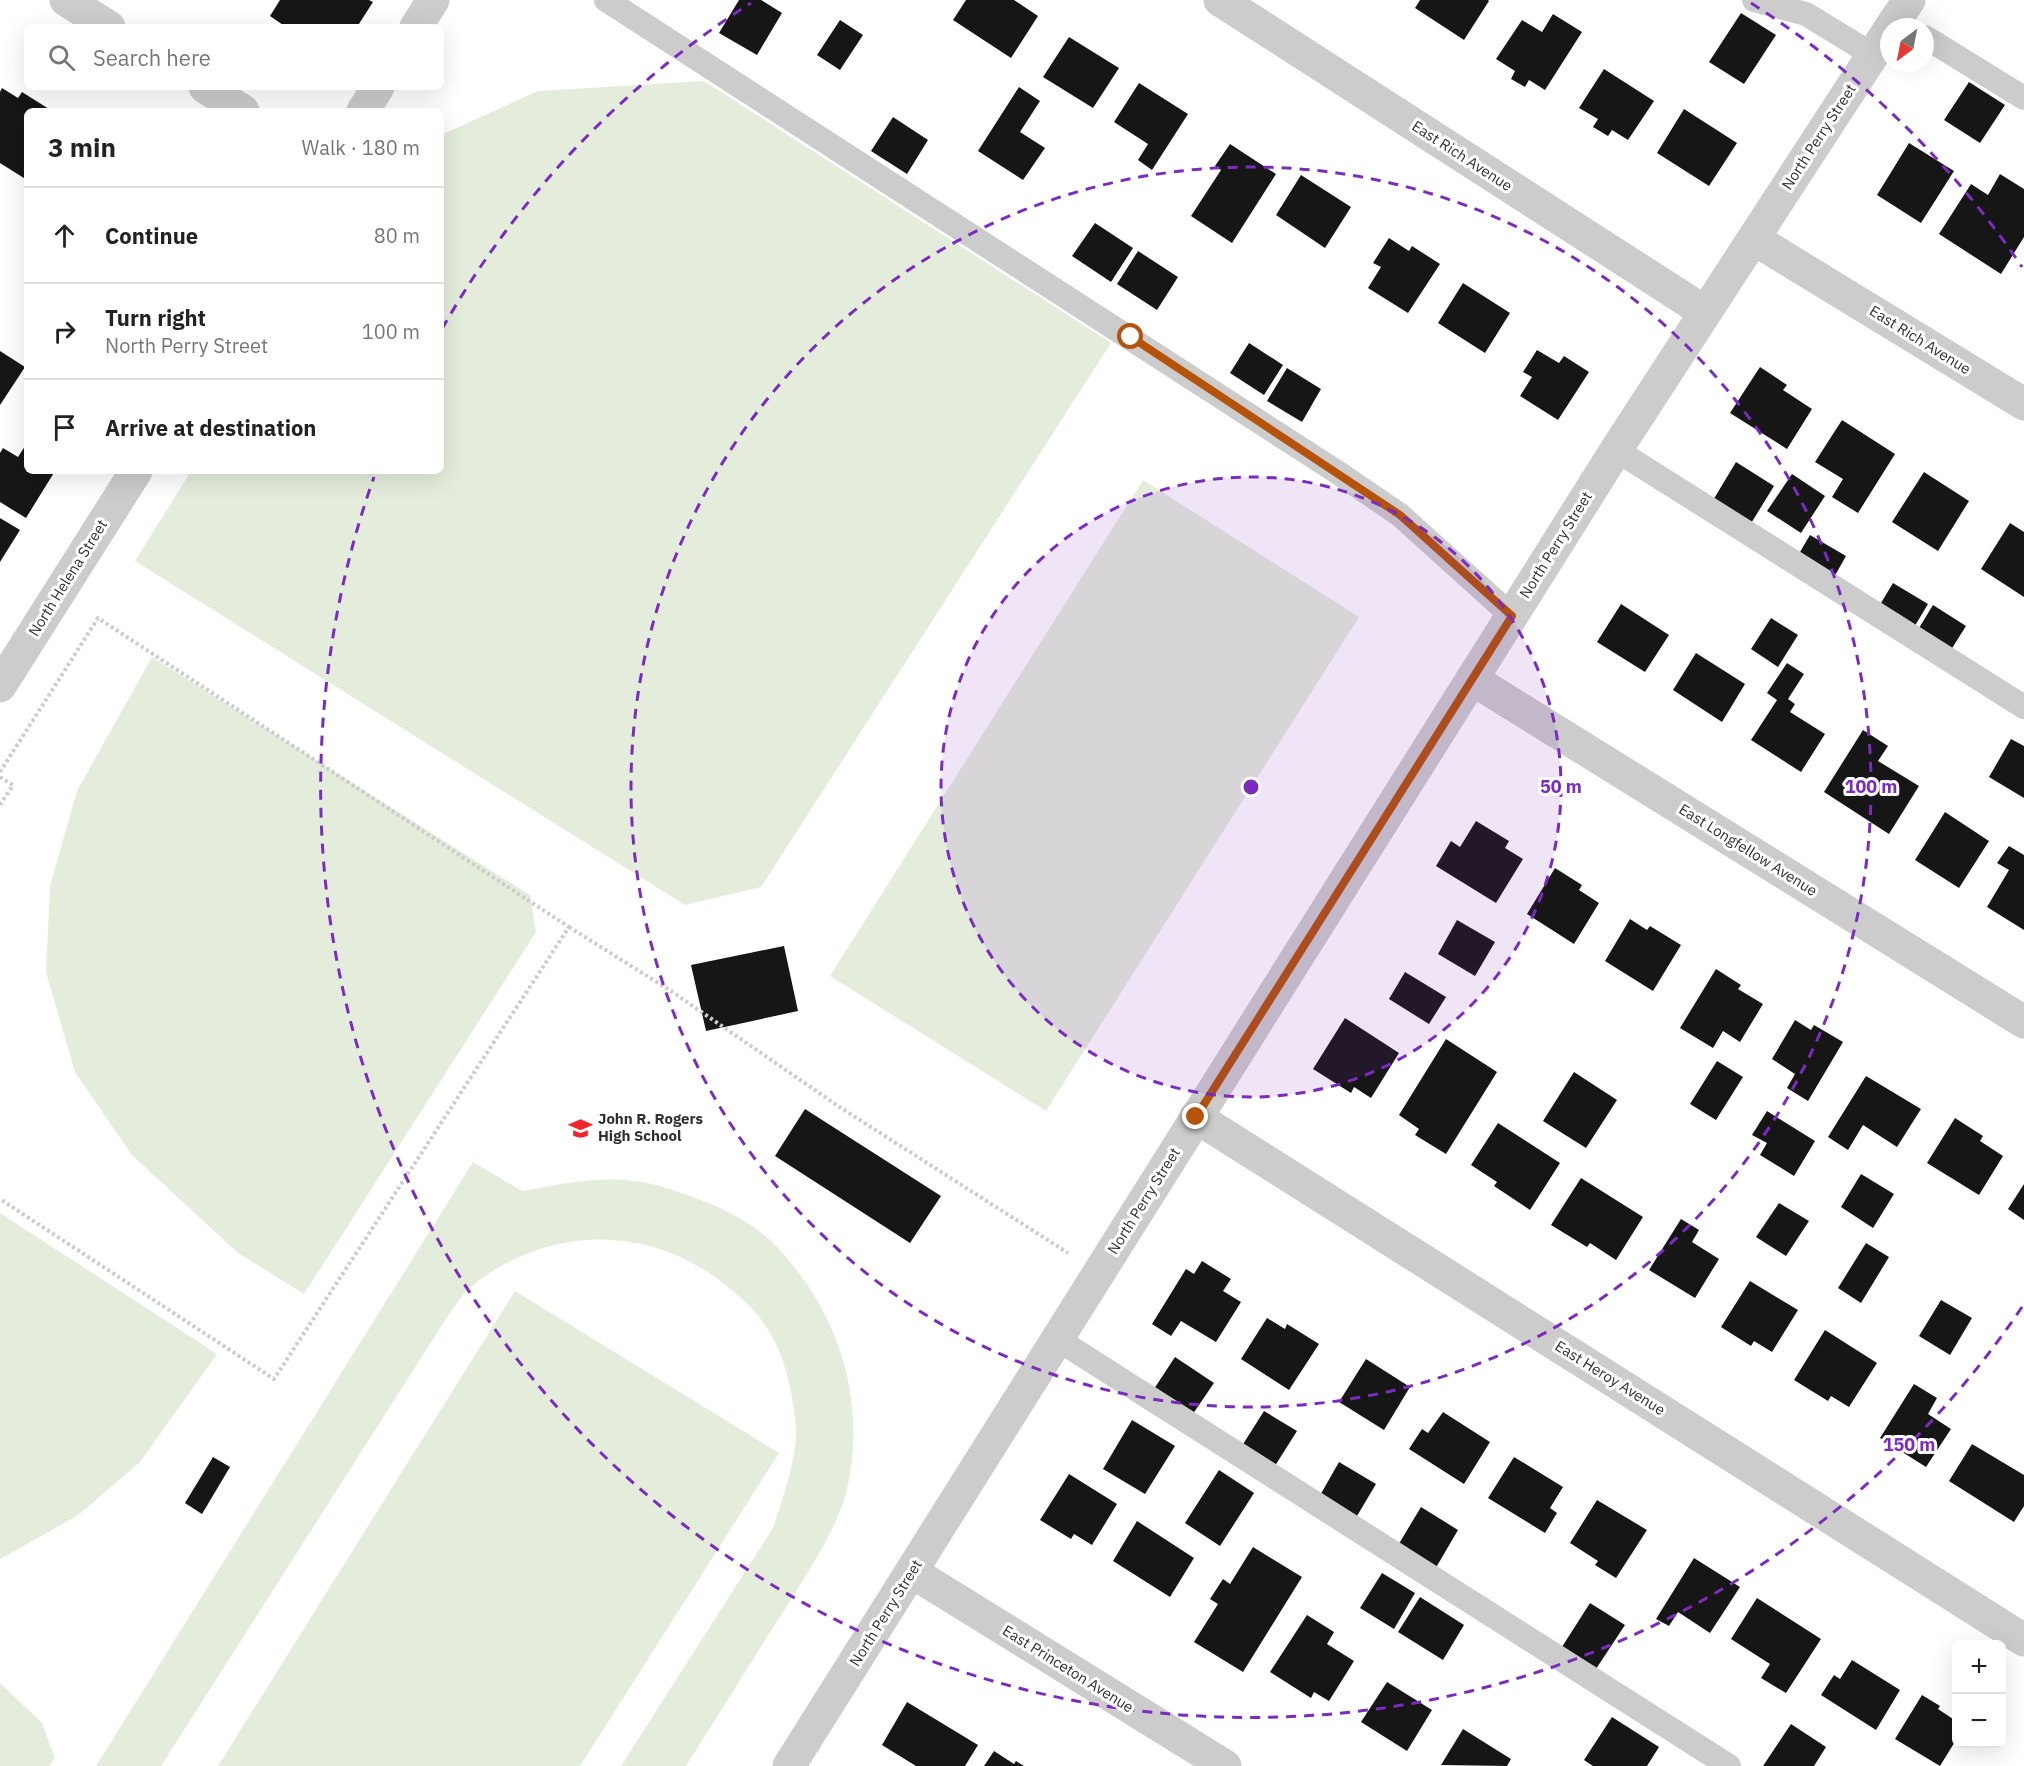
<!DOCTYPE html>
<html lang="en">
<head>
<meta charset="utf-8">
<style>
	:root { --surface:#fff; --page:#f2f2f2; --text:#222; --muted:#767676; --line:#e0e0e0 }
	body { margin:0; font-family:"IBM Plex Sans",sans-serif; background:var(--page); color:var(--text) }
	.controls { position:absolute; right:18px; bottom:18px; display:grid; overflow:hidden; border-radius:9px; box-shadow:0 6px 24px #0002 }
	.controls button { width:54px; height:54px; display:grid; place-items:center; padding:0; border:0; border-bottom:2px solid var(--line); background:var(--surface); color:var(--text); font:30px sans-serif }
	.compass { position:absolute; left:1880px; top:18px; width:54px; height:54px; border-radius:50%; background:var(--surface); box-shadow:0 6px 24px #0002; rotate:212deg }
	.stop { position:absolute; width:18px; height:18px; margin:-14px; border:4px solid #b45309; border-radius:50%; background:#fff }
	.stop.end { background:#b45309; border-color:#fff; box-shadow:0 2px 6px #0008 }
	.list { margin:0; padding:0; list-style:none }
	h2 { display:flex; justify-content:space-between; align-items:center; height:78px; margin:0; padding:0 24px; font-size:26px }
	h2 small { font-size:20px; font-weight:400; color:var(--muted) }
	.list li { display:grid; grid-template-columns:39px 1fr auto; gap:18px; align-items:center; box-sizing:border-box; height:96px; padding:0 24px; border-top:2px solid var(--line) }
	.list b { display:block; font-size:22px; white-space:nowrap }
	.list p { margin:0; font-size:20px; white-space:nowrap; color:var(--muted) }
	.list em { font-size:20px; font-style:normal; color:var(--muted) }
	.icon { flex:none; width:33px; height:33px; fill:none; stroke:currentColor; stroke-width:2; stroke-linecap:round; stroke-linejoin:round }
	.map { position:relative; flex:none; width:2024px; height:1766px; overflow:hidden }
	.search { position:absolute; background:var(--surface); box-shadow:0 6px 24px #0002; left:24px; top:24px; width:420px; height:66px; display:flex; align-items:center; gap:15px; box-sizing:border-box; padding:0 21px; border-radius:9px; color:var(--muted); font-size:22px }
	.panel { position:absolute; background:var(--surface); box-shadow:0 6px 24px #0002; left:24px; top:108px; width:420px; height:366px; border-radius:9px }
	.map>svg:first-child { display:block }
	.green { fill:#e4eddc }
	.building { fill:#161616 }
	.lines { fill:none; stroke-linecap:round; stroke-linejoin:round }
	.path { stroke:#ccc; stroke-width:4; stroke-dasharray:3 3; stroke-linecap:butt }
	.service { stroke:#ccc; stroke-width:24 }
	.minor { stroke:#ccc; stroke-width:33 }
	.tertiary { stroke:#ccc; stroke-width:33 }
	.route { stroke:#b45309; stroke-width:8 }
	.ring { fill:none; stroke:#7b2cbf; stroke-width:3; stroke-dasharray:10 8 }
	.labels { text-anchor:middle; stroke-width:6; stroke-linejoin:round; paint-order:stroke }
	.street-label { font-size:15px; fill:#2f2f2f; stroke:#fff }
	.poi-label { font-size:15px; font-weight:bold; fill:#2f2f2f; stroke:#fff; text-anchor:start }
	.centre { fill:#7b2cbf; stroke:#fff; stroke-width:3 }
	.ring-label { font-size:18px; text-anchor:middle; font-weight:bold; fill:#7b2cbf; stroke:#fff; stroke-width:6; stroke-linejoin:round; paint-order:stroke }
</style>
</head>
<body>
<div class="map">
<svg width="2024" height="1766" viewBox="0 0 2024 1766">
	<rect width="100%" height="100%" fill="#fff"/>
	<g class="green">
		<path d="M704 81 1111 343 761 887 685 905 135 561 191 471H441V135L538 91Z"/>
		<path d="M1143 480 1359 617 1046 1111 830 976Z"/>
		<path d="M152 657 530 895 536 932 304 1294 238 1253 132 1155 75 1072 46 972 50 886 77 791Z"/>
		<path d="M473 1162 522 1191C566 1183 611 1173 656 1185 694 1196 741 1213 770 1240 837 1305 869 1401 846 1493 836 1531 804 1579 783 1612 750 1664 718 1715 686 1766H621L773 1528C782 1501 798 1455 796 1427 793 1395 786 1359 769 1331 757 1311 738 1294 719 1280 643 1223 545 1227 472 1286 461 1295 452 1310 444 1322L161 1766H96Z"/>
		<path d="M0 1213 217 1354 140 1462 77 1516 0 1559Z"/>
		<path d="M515 1291 779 1453 580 1766H218Z"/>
		<path d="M0 1683 42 1723 55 1758 49 1766H0Z"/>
	</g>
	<g class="building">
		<path d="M280 0H369L373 2 357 27H286L270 16Z"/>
		<path d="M739 0H761L782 13 757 55 719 33Z"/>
		<path d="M966 0H1014L1038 16 1011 58 953 20Z"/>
		<path d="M1420 0H1488L1489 1 1464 40 1415 8Z"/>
		<path d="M1741 13 1776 35 1744 84 1709 62Z"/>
		<path d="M1553 14 1582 32 1545 90 1529 80 1525 87 1511 79 1515 71 1496 59 1522 20 1542 32Z"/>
		<path d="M840 20 863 35 840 70 817 55Z"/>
		<path d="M1069 37 1119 68 1093 108 1043 77Z"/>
		<path d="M1604 69 1654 101 1628 140 1612 130 1608 136 1593 127 1598 119 1579 108Z"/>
		<path d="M1969 82 2005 105 1980 143 1944 120Z"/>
		<path d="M1139 83 1188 114 1152 170 1138 160 1148 144 1114 122Z"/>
		<path d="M1019 87 1040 101 1020 132 1045 148 1023 180 978 151Z"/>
		<path d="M2 88 18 98 22 92 49 109 27 111V180L0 163V92Z"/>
		<path d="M1684 109 1737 143 1709 186 1657 153Z"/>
		<path d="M893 117 928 140 907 174 871 151Z"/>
		<path d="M1909 143 1954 171 1921 223 1877 195Z"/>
		<path d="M1230 144 1276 174 1232 243 1191 216 1221 170 1215 166Z"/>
		<path d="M2000 174 2024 189V237L2001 274 1939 234 1971 184 1988 195Z"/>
		<path d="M1301 175 1351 207 1325 248 1276 215Z"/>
		<path d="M1095 223 1133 248 1111 282 1072 256Z"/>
		<path d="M1389 238 1409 251 1412 246 1440 264 1408 313 1368 288 1381 267 1373 263Z"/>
		<path d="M1138 251 1178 277 1157 310 1117 284Z"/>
		<path d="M1463 283 1510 313 1485 353 1438 323Z"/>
		<path d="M1249 343 1283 365 1264 395 1230 373Z"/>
		<path d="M1537 350 1559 363 1564 356 1589 372 1558 420 1520 396 1532 377 1523 372Z"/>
		<path d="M0 351 25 367 0 405Z"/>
		<path d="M1760 367 1787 385 1783 390 1812 409 1787 449 1730 413Z"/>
		<path d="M1287 368 1321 389 1302 422 1267 401Z"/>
		<path d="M1842 420 1895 454 1858 513 1832 497 1843 479 1815 462Z"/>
		<path d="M27 443V471H55L26 518 0 502V453L3 448 18 457Z"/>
		<path d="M1736 462 1774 486 1750 525 1712 502Z"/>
		<path d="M1924 472 1969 501 1938 551 1892 522Z"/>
		<path d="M1792 474 1825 496 1801 533 1767 511Z"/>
		<path d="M0 518 20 530 0 562Z"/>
		<path d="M2010 523 2024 532V597L1981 569Z"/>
		<path d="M1810 535 1846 556 1833 579 1797 557Z"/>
		<path d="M1893 583 1928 604 1913 629 1878 608Z"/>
		<path d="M1621 604 1669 635 1645 672 1597 642Z"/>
		<path d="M1933 605 1966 626 1949 653 1916 633Z"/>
		<path d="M1771 618 1798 635 1778 667 1751 649Z"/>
		<path d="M1696 653 1745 684 1722 722 1673 690Z"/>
		<path d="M1787 663 1804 674 1788 699 1795 704 1790 712 1825 734 1801 772 1751 740 1777 700 1767 693Z"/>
		<path d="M1863 730 1888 746 1878 761 1919 786 1889 834 1824 792Z"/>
		<path d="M2011 739 2024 746V798L1989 777Z"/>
		<path d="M1945 812 1989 841 1959 888 1915 860Z"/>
		<path d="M1476 821 1509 841 1505 848 1523 859 1496 903 1436 866 1451 841 1460 847Z"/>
		<path d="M2009 846 2024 855V930L1987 907 2009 870 1997 863Z"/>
		<path d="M1555 868 1582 885 1579 890 1599 903 1574 944 1527 914Z"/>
		<path d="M1630 919 1647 930 1650 926 1681 945 1653 991 1605 961Z"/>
		<path d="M1457 920 1495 942 1475 976 1438 954Z"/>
		<path d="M784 946 798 1011 706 1031 691 965Z"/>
		<path d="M1716 969 1741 985 1738 989 1763 1004 1740 1042 1723 1031 1713 1048 1680 1028Z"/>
		<path d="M1405 972 1446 997 1429 1024 1389 999Z"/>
		<path d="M1345 1018 1399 1053 1371 1098 1354 1087 1351 1093 1313 1069Z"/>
		<path d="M1795 1020 1811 1030 1814 1025 1843 1042 1808 1101 1787 1088 1795 1074 1772 1059Z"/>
		<path d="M1446 1039 1497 1072 1446 1154 1415 1135 1419 1129 1399 1115Z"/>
		<path d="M1717 1061 1743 1077 1716 1120 1690 1104Z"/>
		<path d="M1574 1072 1617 1100 1586 1148 1543 1121Z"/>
		<path d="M1866 1076 1921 1109 1897 1147 1863 1125 1848 1150 1828 1137Z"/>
		<path d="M805 1109 941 1196 910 1243 775 1156Z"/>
		<path d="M1767 1111 1815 1141 1794 1176 1760 1155 1767 1143 1752 1135Z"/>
		<path d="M1955 1118 1983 1136 1980 1141 2003 1156 1979 1195 1927 1163Z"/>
		<path d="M1498 1123 1560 1163 1530 1210 1494 1186 1497 1182 1471 1165Z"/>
		<path d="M1861 1174 1894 1194 1873 1228 1841 1207Z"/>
		<path d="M1581 1178 1643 1217 1616 1260 1590 1243 1587 1247 1551 1225Z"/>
		<path d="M2024 1184V1220L2008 1209Z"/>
		<path d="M1779 1203 1809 1221 1786 1256 1756 1237Z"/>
		<path d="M1681 1219 1699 1230 1692 1242 1719 1259 1695 1298 1649 1270Z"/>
		<path d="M1866 1243 1889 1257 1861 1303 1838 1288Z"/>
		<path d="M1202 1261 1231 1279 1223 1291 1241 1302 1216 1342 1181 1321 1171 1336 1152 1324 1186 1269 1194 1274Z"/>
		<path d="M1750 1281 1798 1310 1772 1352 1754 1341 1751 1346 1721 1327Z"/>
		<path d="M1941 1300 1972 1318 1950 1355 1919 1336Z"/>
		<path d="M1267 1318 1285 1329 1287 1324 1319 1344 1289 1390 1241 1359Z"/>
		<path d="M1825 1330 1877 1363 1849 1407 1831 1396 1828 1401 1794 1380Z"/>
		<path d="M1175 1357 1214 1383 1188 1421 1150 1395Z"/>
		<path d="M1366 1359 1410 1387 1384 1430 1339 1402Z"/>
		<path d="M1914 1384 1937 1398 1928 1414 1951 1429 1926 1467 1880 1438Z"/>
		<path d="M1264 1411 1297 1431 1273 1469 1240 1449Z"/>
		<path d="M1443 1412 1490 1442 1464 1484 1409 1449 1422 1429 1428 1433Z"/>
		<path d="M1132 1420 1175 1446 1145 1494 1103 1469Z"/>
		<path d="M1972 1444 2024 1475V1506L2014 1522 1949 1481Z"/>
		<path d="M213 1457 230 1467 202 1514 185 1503Z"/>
		<path d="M1514 1457 1563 1487 1550 1508 1557 1513 1545 1533 1488 1498Z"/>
		<path d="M1339 1462 1376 1484 1354 1521 1318 1499Z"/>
		<path d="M1219 1470 1254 1493 1220 1546 1185 1523Z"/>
		<path d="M1069 1474 1117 1504 1092 1545 1074 1534 1071 1539 1040 1520Z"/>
		<path d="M1597 1500 1647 1530 1616 1578 1595 1565 1598 1561 1570 1543Z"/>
		<path d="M1421 1507 1458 1530 1434 1571 1397 1547Z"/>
		<path d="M1137 1521 1194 1558 1170 1597 1113 1561Z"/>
		<path d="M1253 1547 1302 1577 1243 1672 1194 1642 1218 1604 1210 1599 1223 1579 1230 1584Z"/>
		<path d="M1694 1558 1740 1587 1710 1633 1678 1612 1669 1626 1656 1619Z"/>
		<path d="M1382 1573 1415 1593 1394 1629 1360 1608Z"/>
		<path d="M1420 1597 1464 1625 1443 1660 1398 1632Z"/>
		<path d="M1757 1598 1821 1639 1786 1693 1761 1678 1770 1664 1731 1639Z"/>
		<path d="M1590 1603 1625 1625 1594 1672 1560 1650Z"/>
		<path d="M1307 1615 1334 1632 1327 1644 1354 1661 1329 1701 1314 1692 1311 1698 1270 1672Z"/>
		<path d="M1852 1660 1900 1690 1876 1730 1821 1695 1834 1675 1840 1679Z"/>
		<path d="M1387 1682 1432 1710 1407 1751 1361 1722Z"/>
		<path d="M1922 1695 1940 1706 1938 1709 1956 1721V1740L1940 1766 1895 1739Z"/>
		<path d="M907 1702 978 1745 965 1766H916L882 1745Z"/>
		<path d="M1612 1717 1659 1747 1647 1766H1593L1584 1760Z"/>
		<path d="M1791 1724 1826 1747 1814 1766H1763Z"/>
		<path d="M1463 1729 1511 1759 1507 1766 1441 1765Z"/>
		<path d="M994 1751 1014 1764 1016 1761 1024 1766H984Z"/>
	</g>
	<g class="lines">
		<g class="path">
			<path d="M0 772 98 618 569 927 274 1379 0 1199"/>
			<path d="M0 777 13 785 0 805"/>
			<path d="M569 927 671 991 838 1106 1068 1253"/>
		</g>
		<g class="service">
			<path d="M606 0 1337 472 1400 515 1512 616"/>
			<path d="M1754 0 1806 14 1873 55"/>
			<path d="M1925 37 2024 98"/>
			<path d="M1616 450 2024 707"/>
			<path d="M1057 1339 1729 1766"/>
		</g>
		<g class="minor">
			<path d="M66 0 109 27"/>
			<path d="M1220 0 1705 312"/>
			<path d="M416 27 433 0"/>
			<path d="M205 87 243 111"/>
			<path d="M363 111 378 87"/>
			<path d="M1754 239 2024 404"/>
			<path d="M1472 679 2024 1022"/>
			<path d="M0 686 136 471"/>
			<path d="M1196 1117 2024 1640"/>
			<path d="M912 1572 1225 1766"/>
		</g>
		<g class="tertiary">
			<path d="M1891 27 1909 0"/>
			<path d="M789 1766 1616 450 1889 30"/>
		</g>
	</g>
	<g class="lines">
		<path class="route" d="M1131 337 1400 515 1512 616 1196 1117"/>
	</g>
	<circle cx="1251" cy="787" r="310" fill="#7b2cbf" fill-opacity=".12"/>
	<g class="ring">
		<circle cx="1251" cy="787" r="310"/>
		<circle cx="1251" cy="787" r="620"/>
		<path d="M2022 1307A930 930 0 0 1 374 477M442 329A930 930 0 0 1 751 3M1751 3A930 930 0 0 1 2022 267"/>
	</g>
	<defs>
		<symbol id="school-bare" viewBox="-9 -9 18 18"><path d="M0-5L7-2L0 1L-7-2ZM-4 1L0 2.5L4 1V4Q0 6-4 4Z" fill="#f1262d" stroke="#fff" stroke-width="2.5" paint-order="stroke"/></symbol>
	</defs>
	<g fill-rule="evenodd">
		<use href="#school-bare" x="564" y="1112" width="33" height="33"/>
	</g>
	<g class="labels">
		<g class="street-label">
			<text transform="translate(1819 137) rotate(-57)" y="5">North Perry Street</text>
			<text transform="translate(1462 156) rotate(33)" y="5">East Rich Avenue</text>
			<text transform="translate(1920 340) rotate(32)" y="5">East Rich Avenue</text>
			<text transform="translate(1556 545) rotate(-58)" y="5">North Perry Street</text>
			<text transform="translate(68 578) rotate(-58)" y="5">North Helena Street</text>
			<text transform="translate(1748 850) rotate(32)" y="5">East Longfellow Avenue</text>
			<text transform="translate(1144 1201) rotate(-58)" y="5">North Perry Street</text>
			<text transform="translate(1610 1378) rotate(32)" y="5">East Heroy Avenue</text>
			<text transform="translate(886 1613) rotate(-58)" y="5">North Perry Street</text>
			<text transform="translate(1068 1669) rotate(32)" y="5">East Princeton Avenue</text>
		</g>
		<g class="poi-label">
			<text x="598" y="1124">John R. Rogers<tspan x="598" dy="17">High School</tspan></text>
		</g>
	</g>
	<circle cx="1251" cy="787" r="9" class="centre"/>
	<g class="ring-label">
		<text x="1561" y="793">50 m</text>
		<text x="1871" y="793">100 m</text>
		<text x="1909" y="1451">150 m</text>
	</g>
</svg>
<div class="controls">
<button>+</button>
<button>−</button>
</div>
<svg class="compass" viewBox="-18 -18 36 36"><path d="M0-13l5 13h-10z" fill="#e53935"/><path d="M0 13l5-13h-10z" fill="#767676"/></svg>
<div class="stop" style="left:1131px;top:337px"></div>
<div class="stop end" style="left:1196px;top:1117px"></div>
<div class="search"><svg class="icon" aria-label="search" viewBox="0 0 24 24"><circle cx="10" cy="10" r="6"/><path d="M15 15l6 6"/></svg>Search here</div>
<section class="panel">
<h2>3 min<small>Walk · 180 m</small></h2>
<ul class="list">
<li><svg class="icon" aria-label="ahead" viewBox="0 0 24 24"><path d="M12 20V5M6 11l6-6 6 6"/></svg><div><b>Continue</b></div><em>80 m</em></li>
<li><svg class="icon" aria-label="right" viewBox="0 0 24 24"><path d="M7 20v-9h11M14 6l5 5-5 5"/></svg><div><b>Turn right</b><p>North Perry Street</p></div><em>100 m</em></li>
<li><svg class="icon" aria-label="arrive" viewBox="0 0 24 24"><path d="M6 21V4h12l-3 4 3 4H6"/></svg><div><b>Arrive at destination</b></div></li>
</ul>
</section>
</div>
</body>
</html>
